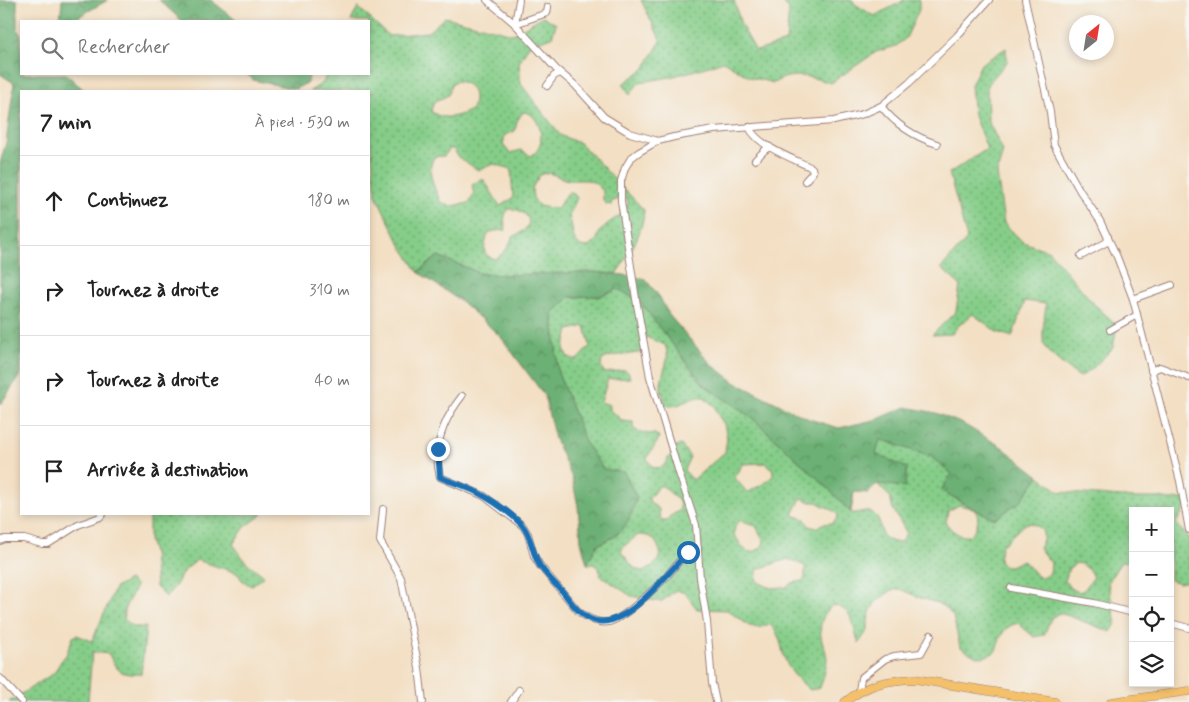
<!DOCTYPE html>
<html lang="fr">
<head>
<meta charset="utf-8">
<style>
	:root { --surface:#fff; --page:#f2f2f2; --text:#222; --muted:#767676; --line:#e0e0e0 }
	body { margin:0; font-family:Mynerve,sans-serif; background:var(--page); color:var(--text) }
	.controls { position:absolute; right:15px; bottom:15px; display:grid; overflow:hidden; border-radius:0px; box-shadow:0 2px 8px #0003 }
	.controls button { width:45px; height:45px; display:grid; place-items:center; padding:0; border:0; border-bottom:1px solid var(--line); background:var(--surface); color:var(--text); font:25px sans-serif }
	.compass { position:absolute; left:1069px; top:15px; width:45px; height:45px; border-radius:50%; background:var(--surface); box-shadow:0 2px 8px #0003; rotate:30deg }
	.stop { position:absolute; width:15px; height:15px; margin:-11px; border:4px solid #1f6fb2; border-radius:50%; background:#fff }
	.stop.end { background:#1f6fb2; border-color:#fff; box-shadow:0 1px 5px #0008 }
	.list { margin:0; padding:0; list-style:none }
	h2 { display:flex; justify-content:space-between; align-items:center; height:65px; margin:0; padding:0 20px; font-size:21px }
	h2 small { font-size:16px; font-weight:400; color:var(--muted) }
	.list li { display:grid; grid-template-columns:32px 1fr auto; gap:15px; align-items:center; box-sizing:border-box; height:90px; padding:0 20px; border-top:1px solid var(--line) }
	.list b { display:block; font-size:19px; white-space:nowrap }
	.list em { font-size:16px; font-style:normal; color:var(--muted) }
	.icon { flex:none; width:28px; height:28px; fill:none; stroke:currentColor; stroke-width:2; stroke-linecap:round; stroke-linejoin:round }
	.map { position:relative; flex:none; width:1189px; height:702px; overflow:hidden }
	.search { position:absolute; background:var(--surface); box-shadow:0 2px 8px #0003; left:20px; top:20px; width:350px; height:55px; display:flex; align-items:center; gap:12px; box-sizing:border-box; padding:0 18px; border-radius:0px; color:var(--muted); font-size:19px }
	.panel { position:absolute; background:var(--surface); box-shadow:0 2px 8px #0003; left:20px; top:90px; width:350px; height:425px; border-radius:0px }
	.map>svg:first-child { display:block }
	.grass { fill:url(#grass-dots); stroke:#68765a; fill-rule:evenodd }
	.forest { fill:url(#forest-crowns); stroke:#5b6850 }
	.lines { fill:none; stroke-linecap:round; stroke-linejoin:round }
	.minor-casing { stroke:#9e7f77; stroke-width:8 }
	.major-casing { stroke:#9e7f77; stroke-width:9 }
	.minor { stroke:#fff; stroke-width:6 }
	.major { stroke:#f4c16a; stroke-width:8 }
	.route { stroke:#1f6fb2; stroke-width:6 }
</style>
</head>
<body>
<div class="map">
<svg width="1189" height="702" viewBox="0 0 1189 702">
	<defs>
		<pattern id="grass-dots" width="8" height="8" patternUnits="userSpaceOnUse" patternTransform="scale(1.25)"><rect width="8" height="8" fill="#85cd88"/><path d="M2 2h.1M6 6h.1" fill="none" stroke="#6fa66f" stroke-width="1.8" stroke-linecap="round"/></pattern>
		<pattern id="forest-crowns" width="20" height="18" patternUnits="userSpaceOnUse" patternTransform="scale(1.25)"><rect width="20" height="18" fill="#6cb074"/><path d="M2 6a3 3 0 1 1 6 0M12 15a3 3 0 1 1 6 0" fill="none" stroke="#5b8f5f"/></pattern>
	</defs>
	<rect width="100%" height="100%" fill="#f6f6f2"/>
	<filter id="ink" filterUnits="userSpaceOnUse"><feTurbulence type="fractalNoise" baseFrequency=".02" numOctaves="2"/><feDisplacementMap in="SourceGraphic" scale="10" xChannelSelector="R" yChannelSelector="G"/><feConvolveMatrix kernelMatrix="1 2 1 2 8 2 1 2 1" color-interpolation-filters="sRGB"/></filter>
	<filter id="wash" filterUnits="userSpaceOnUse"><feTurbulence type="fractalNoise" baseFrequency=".0096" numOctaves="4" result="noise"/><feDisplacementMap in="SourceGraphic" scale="20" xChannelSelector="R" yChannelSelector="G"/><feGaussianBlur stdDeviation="1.12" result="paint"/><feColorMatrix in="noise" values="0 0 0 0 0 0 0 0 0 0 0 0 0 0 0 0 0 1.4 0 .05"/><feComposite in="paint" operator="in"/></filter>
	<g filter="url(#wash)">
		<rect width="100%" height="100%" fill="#f3dfc3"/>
		<g class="grass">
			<path d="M641 0H734L741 25 756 51 786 42 789 9 781 0H852L855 4 874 16 903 1 902 0H919V10L906 38 896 46 876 52 831 83C812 77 791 71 774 83L749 77 723 61C695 71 668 79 639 82L630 95 623 84 644 69 661 41Z"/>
			<path d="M358 7 389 36 428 32 445 17 513 34 543 16 556 24 552 37 529 45 519 63 521 84 560 135 581 144 644 210C643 234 629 255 616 274L593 272 509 275 482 274 438 256 418 272 399 242 376 195 369 127V91H310L324 82 325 74H369V21H351ZM457 81C473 83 477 95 472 109 461 116 443 122 431 111 435 96 438 102 448 95L451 85ZM523 112C540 112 549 146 531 156L521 150 510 153 503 145 505 135 515 131 517 121ZM450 149H454L458 157 478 170 494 164 511 169 513 198 500 206 484 180 481 179 472 185 474 195 469 203 451 206 441 202C434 188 426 171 434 157L444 156ZM545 173C554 173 561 179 569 180 586 181 590 176 603 191V200L606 204 611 205 612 201 617 200 623 196 627 199 628 204C622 218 612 218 602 229 595 237 601 240 588 247 569 247 575 230 569 216L577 198 574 194 570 191 564 197 557 209 539 206 533 198 532 188 540 175ZM509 209C519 208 535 217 526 228 523 232 517 235 512 237 509 248 504 253 495 259 484 256 483 251 486 241 487 237 487 235 489 233 493 230 501 231 506 230 504 222 503 215 509 209Z"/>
			<path d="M1006 48 1007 62 987 85 988 121 1003 151 997 173 1004 223 1023 242 1049 251 1094 304 1117 325 1113 348 1092 369 1080 377C1070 370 1048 355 1044 344 1041 335 1045 314 1046 304L1025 301 1012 337 997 332 973 314 957 327 952 334 932 335 956 311 960 285 941 268 967 239 949 173 987 149 974 116 971 85 981 64Z"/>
			<path d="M618 289 639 301 704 385 751 417 828 488 850 512 854 492 851 513C859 514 866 508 874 514 882 521 879 527 883 536 884 538 887 539 889 540 899 545 903 542 906 532L892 507 890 497 877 484 876 454 880 439 931 457 952 474 941 490 972 508 995 519 1020 502 1039 476 1060 492 1134 498H1159L1170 500 1189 498V501L1176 523 1189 539V581L1179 583 1170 580V511H1133V561L1121 562 1108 582 1116 624 1111 632 1069 616 1059 613 1051 618 1044 635 1034 637 1018 623C1000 628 1002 637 995 652 979 661 975 656 960 647L953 616 946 608 937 603 918 597 900 589 890 591 875 603 870 612 868 621V630L859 643C851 626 856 610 833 605 822 614 818 626 822 641 824 647 827 653 827 660 826 669 823 679 820 688L810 690C800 681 790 673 785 659 780 645 781 634 769 624L759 628 749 626 727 610 697 609 685 593 676 590 661 602 631 596 600 575 599 568 593 564H587L597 545 616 536 603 469 586 444 558 373 553 313 570 297 600 296ZM585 326 590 346 578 359 575 360 567 356 564 348 569 330ZM646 337 665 345C672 362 660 371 661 389 661 394 664 400 666 405 678 409 684 400 695 397 698 397 701 397 704 397L715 407 716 412 724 424 727 438 725 452 693 480 684 470 690 457 681 445 676 446 663 467 653 468 647 459C649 451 657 446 659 437L655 434 640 433 633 428V422L621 421 618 415 613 413 610 410V405L601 402 608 379 630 378 629 373 625 370 605 373 601 367 602 360C613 353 629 356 641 352ZM766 463C786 477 758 485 749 492L746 491 735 478 743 464ZM659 486H663C672 497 680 495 680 510L669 517 667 521H662L659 514V509L650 503 649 498ZM801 498 811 502H817C823 507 833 508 838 515L837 518 833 523 822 524 816 528 809 526 805 519 793 515ZM959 505C962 506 968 507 971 508 983 514 977 529 969 536 959 537 952 531 946 523L948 511ZM741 520 756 526 764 541 762 547C745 559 744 547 734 535L735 526ZM1028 523C1044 526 1047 535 1039 548L1051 563 1050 573 1042 578C1032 575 1031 566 1022 560 1014 565 1006 570 999 561L1001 546C1010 539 1020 526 1028 523ZM638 535C650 535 655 538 659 549 660 551 661 554 660 557 658 564 648 569 642 571 630 569 629 559 621 552L623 547ZM788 559 805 566V578L802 581 792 583 786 587 771 588 760 583 756 579 758 569ZM1077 563C1086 565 1090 570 1093 578L1084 590 1079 592 1070 588 1065 581 1069 568Z"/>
			<path d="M149 514H263L245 527 233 544 246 562 264 576 251 586 242 580 237 573 197 560 183 572 176 585 166 597 156 587 153 553 149 540Z"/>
			<path d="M129 580 136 586C131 599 123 605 124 619L133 627H146L141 674C121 675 117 672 109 654L92 652 88 702H9L54 673 61 661 66 655 73 637 77 635 92 641 115 588Z"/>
		</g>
		<g class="forest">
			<path d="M0 0H17V29L21 35V74H66L85 91H21V374L0 405V163L6 143 14 83 0 74Z"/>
			<path d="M62 0H108L71 21H58L61 12Z"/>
			<path d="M159 0H211L237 21H182Z"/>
			<path d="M247 74H310L307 83 295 89 253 80Z"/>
			<path d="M438 256 482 274 509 275 593 272 624 275 645 279 659 296 669 315 711 364 736 383 809 419 839 428 878 419 906 407 936 413 963 424 1002 447 1039 476 1020 502 995 519 972 508 941 490 952 474 931 457 880 439 876 454 907 468 905 487 877 484 868 493 854 492 850 512 828 488 751 417 704 385 639 301 618 289 600 296 570 297 553 313 558 373 586 444 603 469 624 472 637 498 628 522 616 536 597 545 587 564 581 541 578 506 572 478 555 439 544 395 500 336 463 303 418 272Z"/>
		</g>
	</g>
	<g filter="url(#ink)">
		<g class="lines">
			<defs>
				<g id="minor">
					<path d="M487 0 515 24 556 69 575 85 604 117 630 133 658 141"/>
					<path d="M1025 0 1050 112 1054 145 1080 191 1100 221 1117 257 1133 299 1180 481 1189 530"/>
					<path d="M515 24 547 13 548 7"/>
					<path d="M515 24 519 0"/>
					<path d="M547 86 554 76 560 73"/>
					<path d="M881 106C895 124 915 137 937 144"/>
					<path d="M749 127C757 146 794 159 812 168L813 172 805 181"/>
					<path d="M755 160 765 150 770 147"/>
					<path d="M1081 256 1107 242 1108 237"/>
					<path d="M1133 299 1172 285"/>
					<path d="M1110 330 1137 315"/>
					<path d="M1151 371 1160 367 1189 378"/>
					<path d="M462 396C444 419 432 447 440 477L484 496 523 526 528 534 534 556 541 567 579 612C588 618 597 624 609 622 624 619 655 588 667 576 676 565 684 553 698 548"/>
					<path d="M383 509 380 541 401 578 419 668 423 702"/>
					<path d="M0 541 5 539H24L42 544H48L78 525 100 517 103 514"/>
					<path d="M1011 588 1094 603 1133 613"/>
					<path d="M1170 623 1189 628"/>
					<path d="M0 678 22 702"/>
					<path d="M859 691 861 678 885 659 894 656 921 653 931 635"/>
					<path d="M511 702 519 690"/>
					<path d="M716 702 712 683 707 622 700 578 696 525 679 473 650 377 636 299 621 201V181L625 168 631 158 639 152 658 141 674 137 714 130 834 121 863 114 881 106 909 83 957 36 989 0"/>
				</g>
				<g id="major">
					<path d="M845 702C867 684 887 680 915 679L1055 702"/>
					<path d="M1111 702 1189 691"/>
				</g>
			</defs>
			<use href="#minor" class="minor-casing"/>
			<use href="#major" class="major-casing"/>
			<use href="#minor" class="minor"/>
			<use href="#major" class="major"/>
		</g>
	</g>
	<g class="lines" filter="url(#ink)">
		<path class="route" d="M438 449 440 477C448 481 457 483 465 487 484 494 508 510 522 525 532 536 532 554 540 566 547 576 555 584 563 592 571 602 578 613 590 619 623 635 667 573 688 552"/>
	</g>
</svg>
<div class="controls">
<button>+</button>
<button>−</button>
<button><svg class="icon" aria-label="locate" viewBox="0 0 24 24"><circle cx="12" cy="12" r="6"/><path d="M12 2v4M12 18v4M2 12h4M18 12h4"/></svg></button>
<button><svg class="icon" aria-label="layers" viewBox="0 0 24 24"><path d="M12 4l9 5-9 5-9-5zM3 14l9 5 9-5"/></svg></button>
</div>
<svg class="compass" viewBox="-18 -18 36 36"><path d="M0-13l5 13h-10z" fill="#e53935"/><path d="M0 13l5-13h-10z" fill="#767676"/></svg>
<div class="stop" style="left:688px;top:552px"></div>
<div class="stop end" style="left:438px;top:449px"></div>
<div class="search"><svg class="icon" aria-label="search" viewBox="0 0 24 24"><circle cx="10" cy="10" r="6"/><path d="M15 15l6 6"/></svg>Rechercher</div>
<section class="panel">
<h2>7 min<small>À pied · 530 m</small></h2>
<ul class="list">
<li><svg class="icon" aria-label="ahead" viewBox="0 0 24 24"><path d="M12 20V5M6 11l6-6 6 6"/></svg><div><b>Continuez</b></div><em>180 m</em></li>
<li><svg class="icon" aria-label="right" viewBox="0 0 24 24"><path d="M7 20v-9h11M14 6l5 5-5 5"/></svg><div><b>Tournez à droite</b></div><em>310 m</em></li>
<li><svg class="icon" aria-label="right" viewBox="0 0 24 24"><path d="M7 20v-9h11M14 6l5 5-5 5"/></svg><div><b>Tournez à droite</b></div><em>40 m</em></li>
<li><svg class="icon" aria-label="arrive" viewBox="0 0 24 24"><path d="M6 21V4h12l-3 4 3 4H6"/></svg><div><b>Arrivée à destination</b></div></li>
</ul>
</section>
</div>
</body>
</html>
